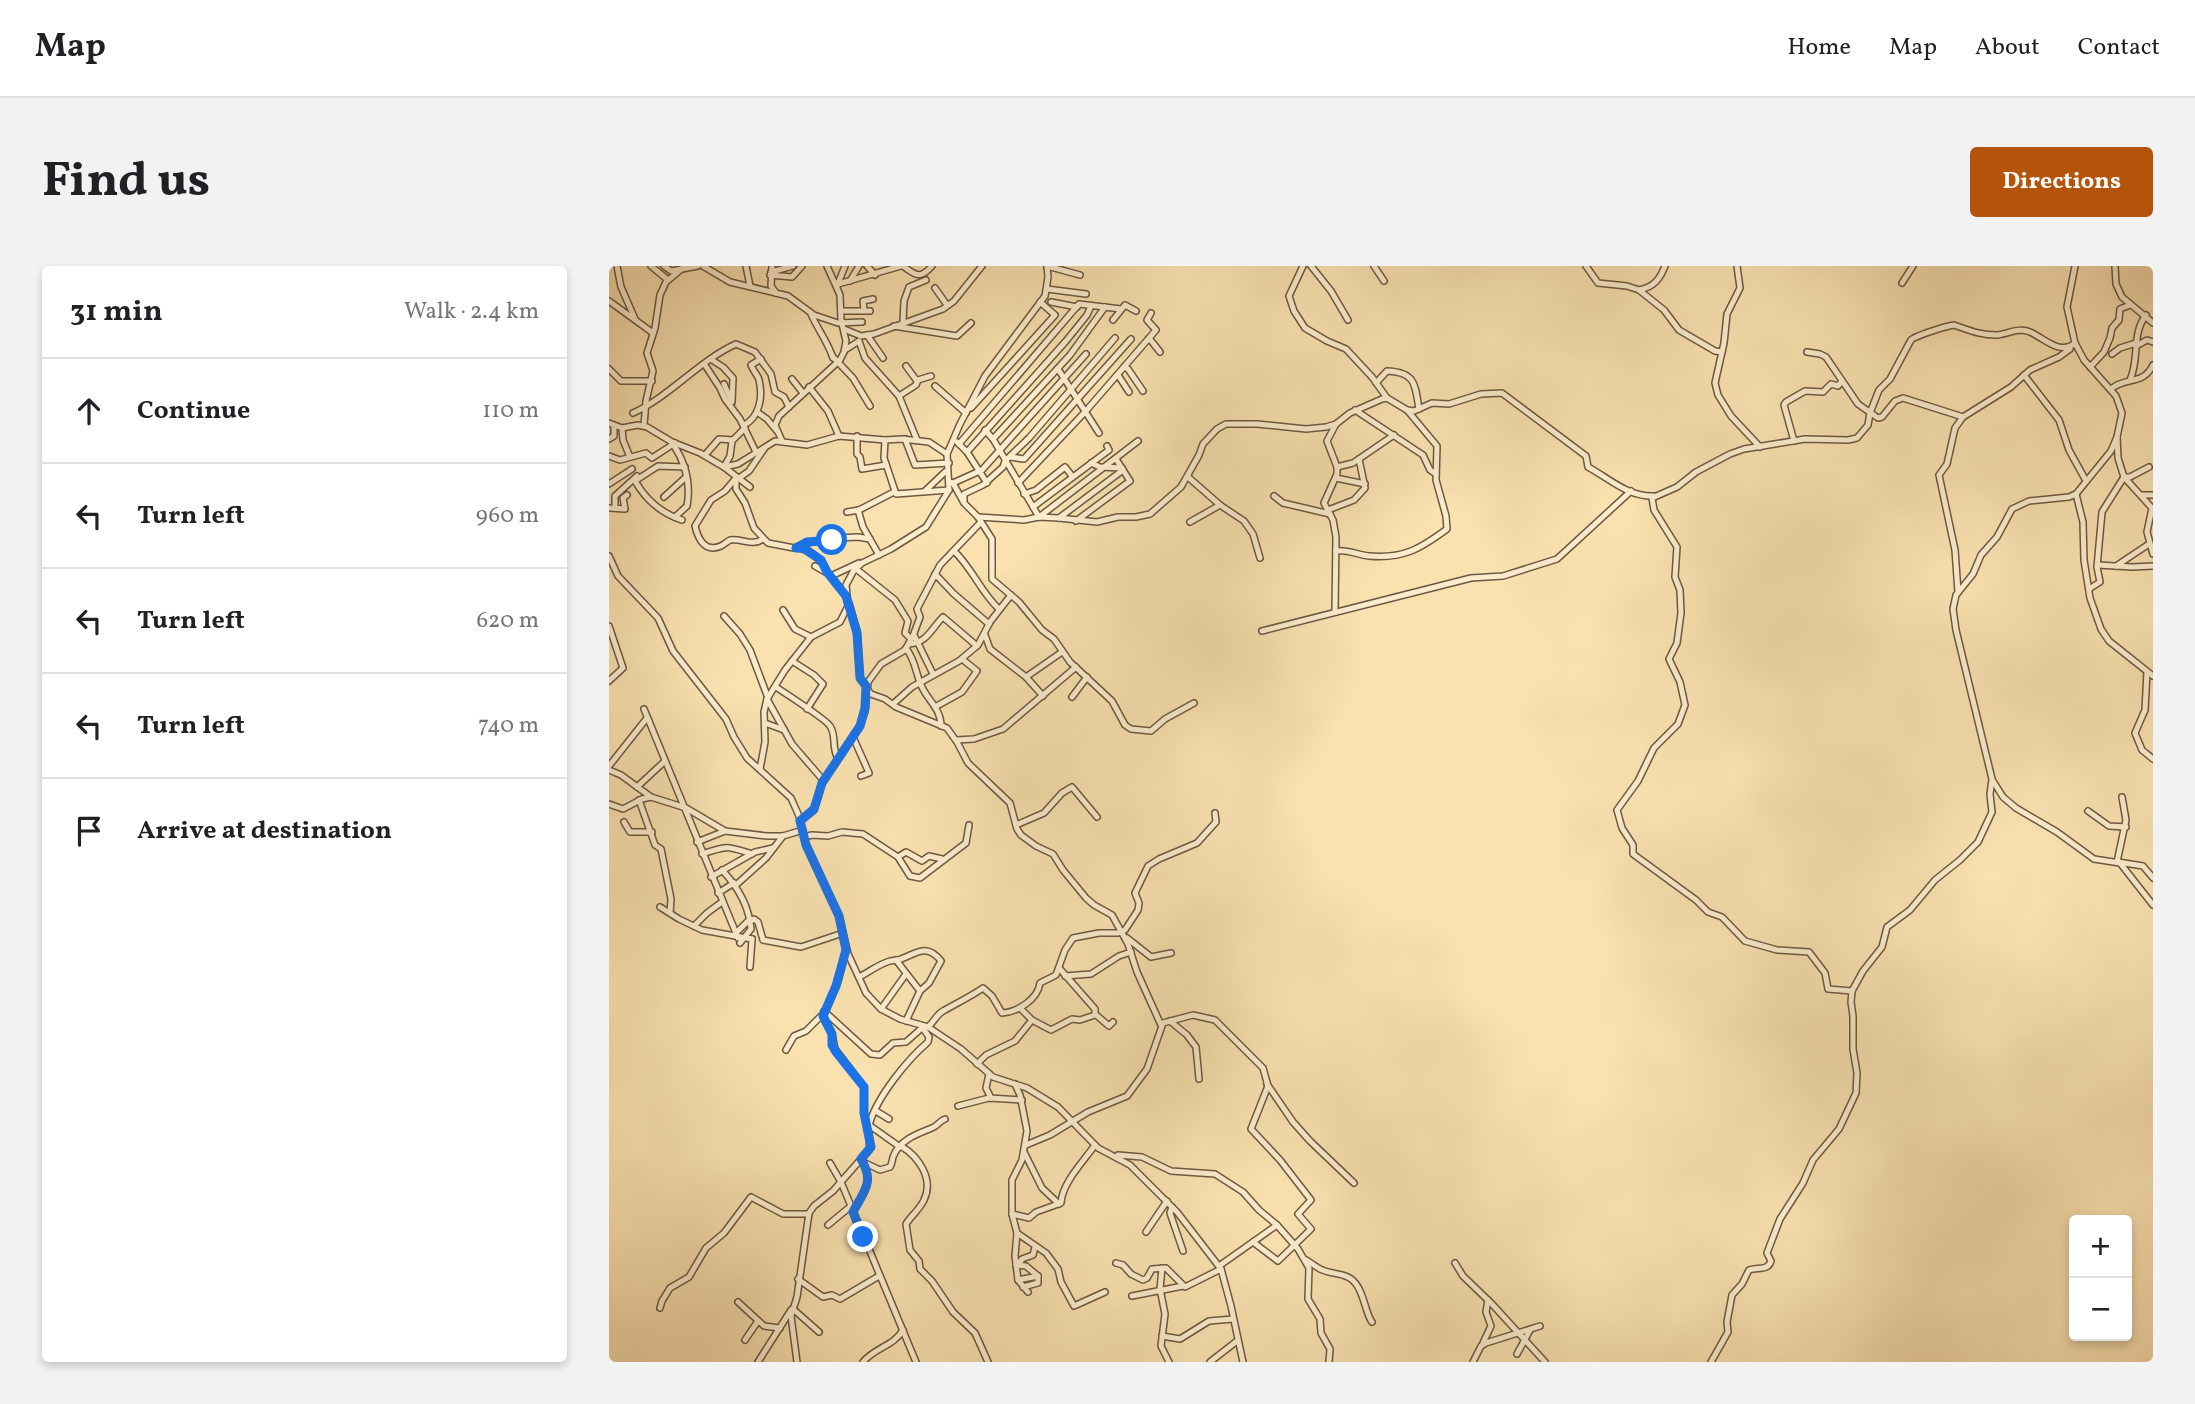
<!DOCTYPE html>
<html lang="en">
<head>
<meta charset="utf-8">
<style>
	:root { --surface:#fff; --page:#f2f2f2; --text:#202124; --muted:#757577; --line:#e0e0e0; --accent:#b45309 }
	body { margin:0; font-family:Vollkorn,serif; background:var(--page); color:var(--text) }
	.controls { position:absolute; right:21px; bottom:21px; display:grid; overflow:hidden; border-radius:7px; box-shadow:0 4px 10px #0003 }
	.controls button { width:63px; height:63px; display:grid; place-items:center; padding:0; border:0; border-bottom:2px solid var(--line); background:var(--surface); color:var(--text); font:35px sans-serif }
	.stop { position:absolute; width:21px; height:21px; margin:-16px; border:5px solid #1a73e8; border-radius:50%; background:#fff }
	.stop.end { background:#1a73e8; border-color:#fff; box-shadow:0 2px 7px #0008 }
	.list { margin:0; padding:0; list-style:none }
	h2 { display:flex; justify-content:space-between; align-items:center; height:91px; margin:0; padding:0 28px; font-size:30px }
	h2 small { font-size:23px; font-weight:400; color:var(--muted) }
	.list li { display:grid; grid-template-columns:46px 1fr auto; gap:21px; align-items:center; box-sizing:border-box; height:105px; padding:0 28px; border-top:2px solid var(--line) }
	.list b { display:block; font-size:26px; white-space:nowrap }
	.list em { font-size:23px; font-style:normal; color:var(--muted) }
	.icon { flex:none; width:38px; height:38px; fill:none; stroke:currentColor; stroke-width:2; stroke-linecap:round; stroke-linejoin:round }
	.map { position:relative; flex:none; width:1544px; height:1096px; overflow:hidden; border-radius:7px }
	header { display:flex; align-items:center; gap:42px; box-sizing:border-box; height:98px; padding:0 35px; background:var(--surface); border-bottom:2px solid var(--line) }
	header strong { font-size:33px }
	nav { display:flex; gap:38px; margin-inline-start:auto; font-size:24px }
	.intro { display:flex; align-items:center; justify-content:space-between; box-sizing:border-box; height:168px; padding:0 42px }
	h1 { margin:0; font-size:49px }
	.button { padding:18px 32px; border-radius:7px; background:var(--accent); color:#fff; font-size:24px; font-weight:700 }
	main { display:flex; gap:42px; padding:0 42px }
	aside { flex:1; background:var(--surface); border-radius:7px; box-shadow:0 4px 10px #0003 }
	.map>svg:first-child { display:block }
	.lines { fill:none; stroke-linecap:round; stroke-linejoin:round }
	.minor-casing { stroke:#6d5842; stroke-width:8 }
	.minor { stroke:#fbeccc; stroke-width:5 }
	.route { stroke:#1a73e8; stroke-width:9 }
</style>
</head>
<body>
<header>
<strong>Map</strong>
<nav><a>Home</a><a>Map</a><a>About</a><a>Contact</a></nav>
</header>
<div class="intro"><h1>Find us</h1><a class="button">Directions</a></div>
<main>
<aside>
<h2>31 min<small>Walk · 2.4 km</small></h2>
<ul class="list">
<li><svg class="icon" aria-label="ahead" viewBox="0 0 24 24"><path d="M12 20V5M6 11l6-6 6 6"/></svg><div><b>Continue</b></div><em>110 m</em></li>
<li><svg class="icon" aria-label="left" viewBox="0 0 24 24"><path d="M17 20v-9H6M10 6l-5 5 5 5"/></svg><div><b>Turn left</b></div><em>960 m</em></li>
<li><svg class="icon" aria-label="left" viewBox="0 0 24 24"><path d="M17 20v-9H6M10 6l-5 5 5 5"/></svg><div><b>Turn left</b></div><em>620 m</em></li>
<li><svg class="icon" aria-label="left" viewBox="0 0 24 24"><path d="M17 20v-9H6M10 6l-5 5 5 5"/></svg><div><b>Turn left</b></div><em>740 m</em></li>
<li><svg class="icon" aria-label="arrive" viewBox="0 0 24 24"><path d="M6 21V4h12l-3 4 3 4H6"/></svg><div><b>Arrive at destination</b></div></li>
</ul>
</aside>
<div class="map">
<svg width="1544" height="1096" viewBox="0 0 1544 1096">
	<rect width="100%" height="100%" fill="#f9e1b0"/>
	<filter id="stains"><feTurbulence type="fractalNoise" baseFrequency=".00286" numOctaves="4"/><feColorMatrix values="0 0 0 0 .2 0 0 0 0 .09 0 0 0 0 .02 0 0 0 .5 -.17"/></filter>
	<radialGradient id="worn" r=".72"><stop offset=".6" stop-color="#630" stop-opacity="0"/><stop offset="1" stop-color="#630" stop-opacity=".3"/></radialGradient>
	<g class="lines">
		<defs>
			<g id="minor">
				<path d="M8 0 12 21 26 53"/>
				<path d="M42 0 59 14"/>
				<path d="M55 0 62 5 89 0"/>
				<path d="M94 0 121 16 179 30 205 49 229 57 253 56"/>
				<path d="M137 0 141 20"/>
				<path d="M163 0 162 20 167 27"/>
				<path d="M258 0 266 9"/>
				<path d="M294 0C307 10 312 13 323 0"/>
				<path d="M438 0 471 9"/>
				<path d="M694 0 680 30 685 45 696 62 718 75 737 83 763 111 778 132"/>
				<path d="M702 0 722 25 739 54"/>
				<path d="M765 0 775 15"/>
				<path d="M977 0 989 17 1018 20 1030 24 1055 44 1070 64 1106 85 1113 86"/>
				<path d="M1128 0 1131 22 1118 48 1115 77 1106 117 1109 129 1122 150 1151 181"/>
				<path d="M1506 0 1507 18 1513 31 1544 57"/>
				<path d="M162 6 184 0"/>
				<path d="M161 9 183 11 193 0"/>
				<path d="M241 15 250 0"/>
				<path d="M1293 17 1304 0"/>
				<path d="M229 18 292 0"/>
				<path d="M228 20 236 0"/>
				<path d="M326 22 338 39"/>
				<path d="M438 23 477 28"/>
				<path d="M1030 24C1045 21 1051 13 1056 0"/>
				<path d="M0 35 44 67"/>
				<path d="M442 36 468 41"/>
				<path d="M255 44 254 35 264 33"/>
				<path d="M232 45H261"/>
				<path d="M202 48C209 64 219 76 224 92"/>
				<path d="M504 54 516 39 527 45"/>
				<path d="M294 56 295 35 300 21 317 14"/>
				<path d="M285 60 348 70 362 57"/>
				<path d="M235 63 252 70 265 68 334 43 345 35 373 0"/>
				<path d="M258 69 274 92"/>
				<path d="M540 72 551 86"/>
				<path d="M1527 80 1538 74 1544 76"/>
				<path d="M236 84 250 75 256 92 290 130 308 174"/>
				<path d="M1198 86 1211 88 1217 91 1249 138 1269 152 1273 151 1286 135 1294 132 1354 151"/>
				<path d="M1503 88 1511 82 1527 77"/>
				<path d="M224 91 244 112 261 140"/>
				<path d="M103 94 114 101 124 112 123 136"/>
				<path d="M96 99 111 122 116 133 131 153 147 186"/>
				<path d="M297 100 308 115"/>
				<path d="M515 101 519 103 534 125"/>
				<path d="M1481 101 1495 86 1501 72 1503 62 1510 54 1511 43 1521 39"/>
				<path d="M0 103 12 115H43"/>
				<path d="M449 103 490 167"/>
				<path d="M509 109 520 126"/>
				<path d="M1415 109 1450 154 1460 184 1476 213"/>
				<path d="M183 113 194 127"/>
				<path d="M1521 114C1531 92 1522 69 1537 49"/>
				<path d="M767 117 778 105C807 106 806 119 810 143"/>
				<path d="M115 118 122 134"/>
				<path d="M326 120 357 147"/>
				<path d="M200 121 219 145 230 170"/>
				<path d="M1502 123C1517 110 1534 120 1544 99"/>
				<path d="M290 130 307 119 309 114 322 110"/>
				<path d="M362 142 446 49 431 36"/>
				<path d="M746 144 814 189 821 204 827 208"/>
				<path d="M148 146 158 153 168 165"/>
				<path d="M24 147C60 131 91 94 127 78L146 86 162 108 166 126 175 131 180 141"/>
				<path d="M0 157 13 162 29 159 38 161 63 176 91 187 115 201 129 198 166 175 198 179 230 170 276 174 293 173 320 176 338 188 340 224 317 261 282 283 253 297 245 304 237 319 239 340 231 356 202 371 176 404 158 433 155 446 156 476 151 503"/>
				<path d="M35 159 37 135 44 105 38 87 46 62 51 29 57 16 76 0"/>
				<path d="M135 159C151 151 154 130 150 114 149 109 144 105 142 99L152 93"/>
				<path d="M13 162 14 174 21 191"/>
				<path d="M376 164 384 173 430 251 529 175"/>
				<path d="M248 170V188L251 191 253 203 277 199"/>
				<path d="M0 173 5 170V160"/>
				<path d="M296 173 306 199 340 197"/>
				<path d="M384 173 461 89 496 41"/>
				<path d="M276 174 275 192 287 228 340 224"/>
				<path d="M123 175 121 190 115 201 141 221"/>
				<path d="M173 175 166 159 170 150 231 94 235 86 237 75 232 54 231 29 218 0"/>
				<path d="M1185 175 1175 139 1177 136 1196 125 1214 126 1222 118 1229 120 1232 116"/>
				<path d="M348 176 358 186 378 217"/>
				<path d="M64 178C76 196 82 218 78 240L66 251"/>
				<path d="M350 178 470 38 512 43"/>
				<path d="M358 186 457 75 478 49 482 40"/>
				<path d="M338 188 351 158 376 110 436 30 439 11 438 0"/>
				<path d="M96 189 110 173 124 174 136 162"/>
				<path d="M0 190 11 194 37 187 43 192 66 177"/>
				<path d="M401 191 415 193 522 73"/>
				<path d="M482 197 491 201 513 202"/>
				<path d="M728 201 744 197 785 169"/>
				<path d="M127 211V223L136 237 145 262 159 277 185 282 198 277 228 272 249 271 261 273"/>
				<path d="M579 211 611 239 635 255 644 268 651 292"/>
				<path d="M1515 211 1543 242 1538 266 1544 288"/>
				<path d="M1515 211H1521L1540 201"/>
				<path d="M130 212 140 205 155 183"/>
				<path d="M727 212 756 218"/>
				<path d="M126 213 116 225 102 234 86 260C89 273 96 287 112 280 114 279 119 275 121 274 133 272 143 281 154 273"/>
				<path d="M341 216 344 217 355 237 369 251 383 273V313L410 336 433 364 445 373 461 396 503 435 516 459 522 463 542 465 556 453 585 437"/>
				<path d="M344 217 373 204 477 88"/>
				<path d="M409 217 476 146 547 64 538 54 542 47"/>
				<path d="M0 218 23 203"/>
				<path d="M316 225 336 206"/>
				<path d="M415 228 427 224 456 201 463 210"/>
				<path d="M1467 228 1474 256 1475 294 1481 332 1492 363 1500 375 1544 410"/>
				<path d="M1533 229H1544"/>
				<path d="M665 230 674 237 721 248"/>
				<path d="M55 231 77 211"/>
				<path d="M355 236V228L374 219 394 201 396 195 420 172 506 72"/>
				<path d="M424 241 500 184 498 180"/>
				<path d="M0 242 16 243 14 232 18 229"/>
				<path d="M6 242V230L28 210"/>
				<path d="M249 244 254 261 270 289"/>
				<path d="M719 244 745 234 756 222 750 193"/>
				<path d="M238 246 250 244 285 226"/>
				<path d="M369 251 415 254 430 251 450 252 488 256 509 251H527L541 248 572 221 590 189 594 178 608 163 617 158H648L697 163 717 161 727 158 741 147 773 133 778 132 798 144 805 145 823 137 840 138 872 128 893 127 977 190 979 201C1001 213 1019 231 1045 230"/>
				<path d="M450 252 514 204"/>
				<path d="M73 254C51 247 37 234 26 215L49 200 76 201"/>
				<path d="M467 255 521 215 507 193"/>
				<path d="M581 256 611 239"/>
				<path d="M187 282C203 283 212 293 218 306"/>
				<path d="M345 285C364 303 372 327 390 343"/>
				<path d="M727 285C739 283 748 289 760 290 794 293 811 283 838 263L837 250 827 214 828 180 798 144"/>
				<path d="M0 290 9 310 49 352 64 385 117 453 125 471 138 492 182 532 190 550 197 579 230 650 239 688 257 727 272 743 291 753 319 761 352 783 384 811 418 822 449 841 489 882 521 899 568 946 612 1003 622 1040 634 1096"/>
				<path d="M1489 299 1523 301 1544 300"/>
				<path d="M206 300 220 308 237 330"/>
				<path d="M1507 300 1540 278"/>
				<path d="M246 302 286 334 299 355 296 367 302 373"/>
				<path d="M326 308 345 328 380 358"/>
				<path d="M222 310 250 297"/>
				<path d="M1480 323 1491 316 1488 301 1493 246 1515 211 1509 192 1508 171"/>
				<path d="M1349 326 1346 284 1330 209 1338 198 1346 162 1354 151 1402 121 1421 104 1450 91 1461 83"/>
				<path d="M240 337 248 365 251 412 257 420"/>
				<path d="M174 344 186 363 202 371"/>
				<path d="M726 345 727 271 724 254 715 237 728 208V201L718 175 727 158"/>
				<path d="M115 350 131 368 141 384 159 432"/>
				<path d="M0 360 14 402 0 415"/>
				<path d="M653 365 862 312 894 310 948 293 1022 225"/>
				<path d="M305 369 324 408"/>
				<path d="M376 369 381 383 417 411 434 430"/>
				<path d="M300 378C318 377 322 363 334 351L368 380"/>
				<path d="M297 382C307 396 306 405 312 419 318 434 332 442 332 460"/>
				<path d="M183 395 205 409 214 418 198 443"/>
				<path d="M1538 406 1536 444 1526 467 1533 484 1544 493"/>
				<path d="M417 411 453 386"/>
				<path d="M167 421C177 428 217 453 221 460 228 470 222 482 229 492"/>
				<path d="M257 422 262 428 276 433 287 441 338 462 348 476 359 497 401 537 408 563 412 569 427 580 444 588 454 604 477 632 485 639 503 649 519 678 528 706 552 759"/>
				<path d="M463 431 478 411"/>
				<path d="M158 433 183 478 214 514"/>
				<path d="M284 438 303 421 350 395 369 379 381 356 402 329"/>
				<path d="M326 441 353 426 368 405 353 393"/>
				<path d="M35 443 129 672"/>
				<path d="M156 457 175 464"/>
				<path d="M244 471 260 507 252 510"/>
				<path d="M347 474 365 473 394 463 467 401"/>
				<path d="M0 500 38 452"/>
				<path d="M0 504 12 509 42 531 77 542 116 565 158 570H174L194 564"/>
				<path d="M1384 515 1394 531 1407 542 1448 566 1485 593 1511 597 1544 639"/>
				<path d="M28 521 56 495"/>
				<path d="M30 534 46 579 52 583 62 633 61 647"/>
				<path d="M0 538 14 543 33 533 42 531"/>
				<path d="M1479 545 1500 560 1517 561"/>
				<path d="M191 555 205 544 213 517 251 460 256 445 259 416 272 398 296 384 304 370 311 351 308 343 331 299 372 256"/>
				<path d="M15 556 21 566H43"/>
				<path d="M407 559 435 547 453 527 463 521 488 551"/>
				<path d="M195 571 203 569 219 570 233 566 254 568 289 591 301 610 311 612 357 577 360 559"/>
				<path d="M88 576 116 565"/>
				<path d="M93 588C119 579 118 580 143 588"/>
				<path d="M289 591 297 586 313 595 320 590 333 593"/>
				<path d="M1508 596 1517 554 1513 531"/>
				<path d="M1509 596 1534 600 1544 612"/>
				<path d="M113 604C129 621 140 639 142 663L131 677"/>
				<path d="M102 611 146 586 164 582"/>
				<path d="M127 619 157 592 174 570"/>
				<path d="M109 627 125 617"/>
				<path d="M51 641 70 653 93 664 143 673"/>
				<path d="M141 655 145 653 149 656 154 674 192 681 234 667"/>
				<path d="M85 660 98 647 113 636"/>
				<path d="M127 667 141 653"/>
				<path d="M518 672 542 691 562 687"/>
				<path d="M237 684 229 715 214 751 223 768 226 783 255 821V848L259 859"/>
				<path d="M287 694 311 725"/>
				<path d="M141 701 143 673"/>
				<path d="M450 702 486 743V748L500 760 504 756"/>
				<path d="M456 710 482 708 510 690 522 686"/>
				<path d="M250 711C260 706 270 698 281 695 284 694 288 695 292 693 308 687 318 677 332 695L320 717 311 725 297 755"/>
				<path d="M1243 725 1219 723 1216 707 1200 686 1168 684 1136 675 1113 651 1099 646 1087 634 1024 588V579L1013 562 1008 544 1029 515 1045 482 1069 458 1076 439 1071 416 1060 393 1068 377 1072 347 1071 324 1066 311 1068 281 1045 244 1043 232 1068 221 1087 206 1121 188 1135 183 1196 173 1239 174 1248 172 1259 159 1261 147 1270 124 1281 113 1302 74C1306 70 1337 60 1345 59 1360 64 1370 69 1388 69 1398 68 1411 61 1421 66 1435 72 1451 90 1466 77"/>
				<path d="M411 742 423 754 442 764 463 753 471 754 486 749"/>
				<path d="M272 743 297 708"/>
				<path d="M215 745 262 788 271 789 284 777 297 776 314 761"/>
				<path d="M561 755 578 769 587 781 590 813"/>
				<path d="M319 761C325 756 327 749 334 745 348 737 361 731 374 722L383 730 393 747C409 746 429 733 431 717L447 709 456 684 464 672 490 667H509L516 664 529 644 530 637 526 627 539 600 550 593 588 577 607 556 606 547"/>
				<path d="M177 784 185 770 197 765 214 748"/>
				<path d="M368 798 377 789 406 775 423 754"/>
				<path d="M380 808 377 822 382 832"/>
				<path d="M406 818 411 829 418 865 413 894 403 914V948L408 967 406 990 409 1014 419 1026"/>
				<path d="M658 818 684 856 701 875 745 917"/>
				<path d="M349 840 380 832 413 834"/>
				<path d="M267 845 280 853"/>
				<path d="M260 859 291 881"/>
				<path d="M417 879 441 869 479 846 518 830 538 803 554 757 584 749 606 754 654 802 659 820 642 863 671 894 702 934 689 948 702 963 669 995 644 976"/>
				<path d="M292 880C310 891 325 913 315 934 311 943 302 950 297 958L301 984 310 995 311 1003 323 1015 344 1046 366 1067 379 1096"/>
				<path d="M415 886 433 922 450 938"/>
				<path d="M509 889 533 891 562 905 606 908 634 926 650 944 668 959 689 983 700 1002 699 1033 711 1053 712 1067 721 1083 720 1096"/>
				<path d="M254 896 271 904 281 901C283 898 283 895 284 891 290 874 308 868 323 862 329 860 330 855 336 853"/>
				<path d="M221 897 232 916 307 1096"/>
				<path d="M563 941 561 947 574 985"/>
				<path d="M244 946C254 927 265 918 254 896"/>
				<path d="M403 948 420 952 427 946 452 937C453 917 474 896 486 879"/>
				<path d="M219 959 242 940"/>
				<path d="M537 966 558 935"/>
				<path d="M408 967 437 987 449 1003 452 1016 465 1040 496 1026"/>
				<path d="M697 994C702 997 706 1000 711 1003 725 1010 740 1005 749 1021 756 1033 757 1048 763 1056"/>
				<path d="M507 997 514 999 522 1008 534 1014 538 1012 543 1003 557 1002 576 1021 612 1003"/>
				<path d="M846 997 854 1010 883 1038 936 1096"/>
				<path d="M407 999 417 1000 429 1010V1017L414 1021"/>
				<path d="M409 999 413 993 424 989 426 981"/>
				<path d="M610 1000 668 959"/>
				<path d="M553 1002 551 1023 556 1048 552 1080 560 1096"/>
				<path d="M189 1013 214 1031 223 1029 231 1033 270 1010"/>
				<path d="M409 1014 429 1010"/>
				<path d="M523 1030 574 1020"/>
				<path d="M129 1036 155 1060 171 1062"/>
				<path d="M51 1042 53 1035 61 1022 80 1011 97 982 115 967 142 931 174 948H200"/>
				<path d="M184 1043 210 1066"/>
				<path d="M553 1070 571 1073 600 1055 624 1053"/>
				<path d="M136 1074 149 1055"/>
				<path d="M874 1077 882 1060 877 1046 879 1034"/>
				<path d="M908 1088 921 1064"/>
				<path d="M149 1096 182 1044"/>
				<path d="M188 1096 182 1050 188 1031 200 947 205 940 224 925 260 884C262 875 258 865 261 856 269 830 298 794 319 776L320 771 313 761"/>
				<path d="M254 1096C265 1082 285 1080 294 1064"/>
				<path d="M601 1096 628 1075"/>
				<path d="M864 1096 872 1080 877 1077 931 1060"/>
				<path d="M1102 1096 1119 1066 1118 1056 1123 1029 1133 1018 1140 1004C1149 1001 1159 1005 1162 995L1158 987 1171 953 1194 917 1204 894 1230 863 1247 827 1248 807 1244 783V750L1242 736 1243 725 1254 705 1273 681 1278 661 1301 644 1326 614 1351 594 1369 576 1383 546 1381 528 1383 513 1347 364 1344 343 1347 329 1364 308 1372 289 1388 271 1403 243 1420 235 1460 231 1467 228 1502 185 1508 171 1513 147 1507 130 1475 94 1466 77 1458 41 1466 0"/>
			</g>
		</defs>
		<use href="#minor" class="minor-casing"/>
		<use href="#minor" class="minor"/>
	</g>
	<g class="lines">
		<path class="route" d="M223 274 198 276 187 282H194L212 294 218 306 237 330 248 367 251 412 257 420 256 442 251 460 213 517 205 543 191 555 197 579 230 650 237 684 227 720 214 750 223 768V779L227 786 255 821V847L262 881 252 893C266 916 255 925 244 946L254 971"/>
	</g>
	<rect width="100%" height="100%" filter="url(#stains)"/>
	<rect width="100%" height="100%" fill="url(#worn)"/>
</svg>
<div class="controls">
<button>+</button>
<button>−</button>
</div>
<div class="stop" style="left:223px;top:274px"></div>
<div class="stop end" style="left:254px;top:971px"></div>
</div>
</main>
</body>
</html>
